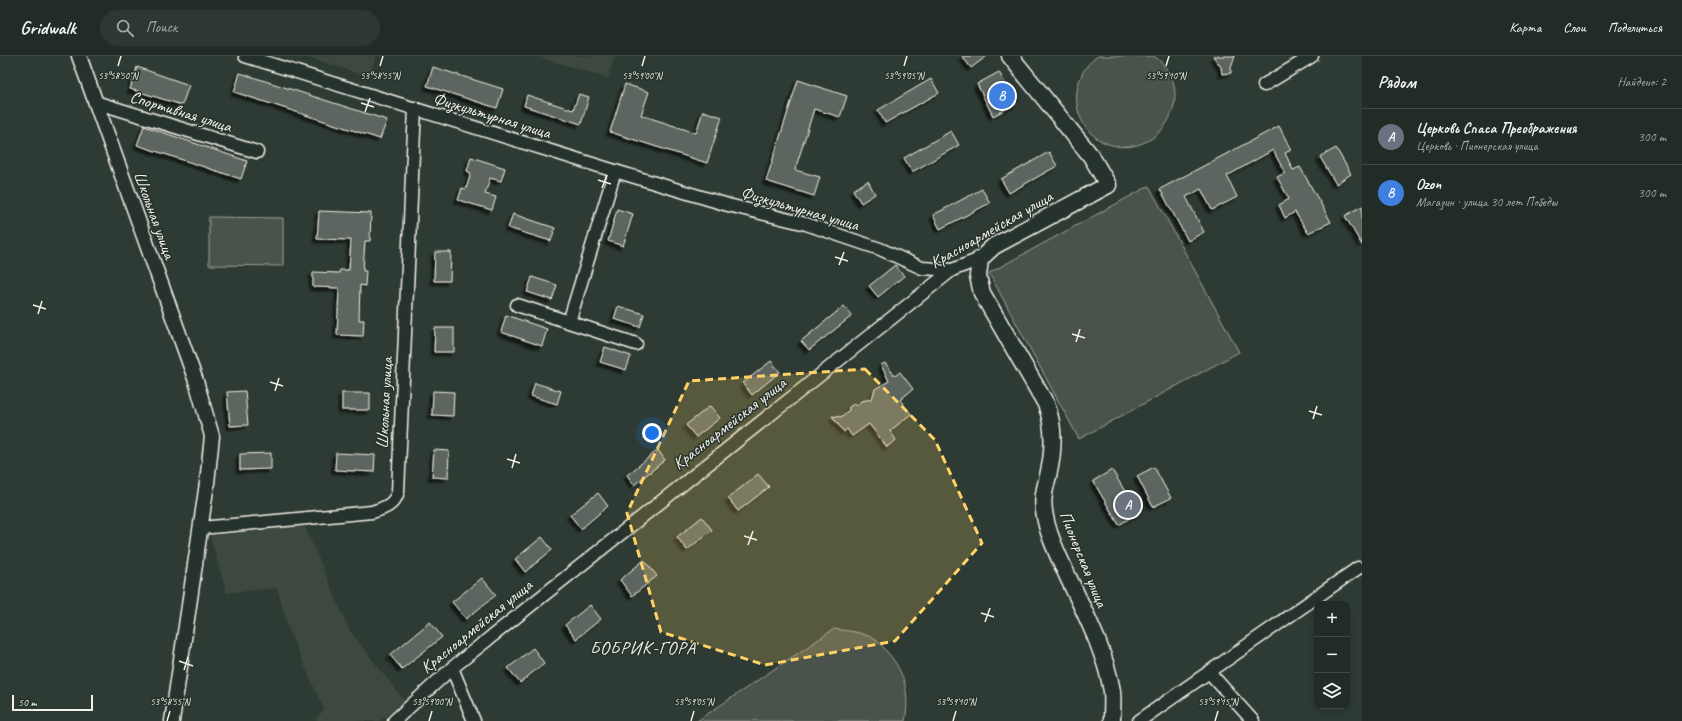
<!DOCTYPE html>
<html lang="ru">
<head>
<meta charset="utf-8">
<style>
	:root { --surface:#222c27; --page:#2e3833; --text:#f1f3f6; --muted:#a2a7a7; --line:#3f4844; --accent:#ffd166 }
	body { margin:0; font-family:Caveat,sans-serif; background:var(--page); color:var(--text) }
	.controls { position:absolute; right:12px; bottom:12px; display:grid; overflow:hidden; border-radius:8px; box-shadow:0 2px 10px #0003 }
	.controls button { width:36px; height:36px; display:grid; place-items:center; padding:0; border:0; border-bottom:1px solid var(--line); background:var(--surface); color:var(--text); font:20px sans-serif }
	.scale { position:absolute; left:12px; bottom:10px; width:81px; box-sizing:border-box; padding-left:4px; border:2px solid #f4f1e8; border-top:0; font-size:11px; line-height:14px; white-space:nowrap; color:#f4f1e8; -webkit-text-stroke:3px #26332d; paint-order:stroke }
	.you { position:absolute; left:652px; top:377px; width:14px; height:14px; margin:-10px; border:3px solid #fff; border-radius:50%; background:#1a73e8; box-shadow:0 0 0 6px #1a73e833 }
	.badge { display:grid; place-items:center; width:26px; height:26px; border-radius:50%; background:var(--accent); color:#fff; font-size:13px; font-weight:700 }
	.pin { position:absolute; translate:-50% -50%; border:2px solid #fff; box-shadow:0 1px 4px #0006 }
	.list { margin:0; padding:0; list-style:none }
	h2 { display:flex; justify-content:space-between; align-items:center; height:52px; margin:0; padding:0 16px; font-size:17px }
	h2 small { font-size:13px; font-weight:400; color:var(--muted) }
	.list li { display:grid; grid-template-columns:26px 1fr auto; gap:12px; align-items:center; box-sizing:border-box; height:56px; padding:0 16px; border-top:1px solid var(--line) }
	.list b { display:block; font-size:15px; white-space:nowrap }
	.list p { margin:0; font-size:13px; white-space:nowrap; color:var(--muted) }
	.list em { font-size:13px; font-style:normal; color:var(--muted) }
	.icon { flex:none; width:22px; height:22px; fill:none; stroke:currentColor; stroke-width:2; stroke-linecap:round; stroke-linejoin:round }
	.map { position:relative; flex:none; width:1362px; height:665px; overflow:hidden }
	header { display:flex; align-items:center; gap:24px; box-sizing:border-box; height:56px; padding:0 20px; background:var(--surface); border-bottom:1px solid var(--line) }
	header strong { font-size:19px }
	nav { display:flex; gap:22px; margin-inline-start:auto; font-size:14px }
	.search { width:280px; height:36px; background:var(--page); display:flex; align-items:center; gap:10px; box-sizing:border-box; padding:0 14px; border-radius:22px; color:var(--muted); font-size:15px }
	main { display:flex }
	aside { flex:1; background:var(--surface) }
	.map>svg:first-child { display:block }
	.built { fill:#3c4841 }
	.green { fill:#48524c; stroke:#9ea29a }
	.building { fill:#5c655e; stroke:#f4f1e8; filter:url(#shadow) }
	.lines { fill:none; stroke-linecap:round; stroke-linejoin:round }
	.minor-casing { stroke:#f4f1e8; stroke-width:15 }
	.tertiary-casing { stroke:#f4f1e8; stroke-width:17 }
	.secondary-casing { stroke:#f4f1e8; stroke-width:19 }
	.minor { stroke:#26332d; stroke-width:12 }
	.tertiary { stroke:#26332d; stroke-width:14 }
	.secondary { stroke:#26332d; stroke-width:16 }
	.marked { fill:#ffd166; fill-opacity:0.2; stroke:#ffd166; stroke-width:3; stroke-dasharray:8 5; stroke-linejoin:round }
	.ticks { fill:none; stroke:#f4f1e8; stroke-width:1.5 }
	.labels { text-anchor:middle; stroke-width:3; stroke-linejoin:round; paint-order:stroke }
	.street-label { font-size:17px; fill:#f4f1e8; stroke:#26332d }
	.neighbourhood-label { font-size:18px; letter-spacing:1px; fill:#f4f1e8; stroke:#26332d }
	.ticks-label { font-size:10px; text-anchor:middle; fill:#f4f1e8; stroke:#26332d; stroke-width:3; stroke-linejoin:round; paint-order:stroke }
</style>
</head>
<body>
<header>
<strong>Gridwalk</strong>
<div class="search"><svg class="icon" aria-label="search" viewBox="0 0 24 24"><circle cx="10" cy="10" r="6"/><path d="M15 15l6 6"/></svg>Поиск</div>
<nav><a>Карта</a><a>Слои</a><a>Поделиться</a></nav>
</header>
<main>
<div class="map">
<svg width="1362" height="665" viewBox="0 0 1362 665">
	<defs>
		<filter id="shadow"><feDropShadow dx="-3.5" dy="3.5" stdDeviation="1" flood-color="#0009"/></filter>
	</defs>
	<rect width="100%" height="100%" fill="#2e3b34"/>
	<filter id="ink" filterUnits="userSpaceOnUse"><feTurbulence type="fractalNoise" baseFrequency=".025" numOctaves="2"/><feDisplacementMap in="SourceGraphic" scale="8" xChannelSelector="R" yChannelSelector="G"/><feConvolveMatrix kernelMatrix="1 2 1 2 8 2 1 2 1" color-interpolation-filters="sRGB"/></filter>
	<g filter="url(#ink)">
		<g class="built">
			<path d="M305 0H376L369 21Z"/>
			<path d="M536 0H615L608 22Z"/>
			<path d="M304 469 350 575 406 647 379 665H317L316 662 324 654 290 577 277 532 227 537 210 480Z"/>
		</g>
		<g class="green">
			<path d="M1098 0C1108 0 1146 0 1153 0 1160 3 1164 10 1168 15 1176 26 1177 44 1172 56 1162 86 1126 101 1098 83 1074 67 1070 33 1087 10 1090 6 1094 3 1098 0Z"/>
			<path d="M1149 130 1239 296 1079 383 989 217Z"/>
			<path d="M209 161 283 162V210L209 209Z"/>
			<path d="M834 573C849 575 863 576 876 584 880 587 884 592 887 596 905 615 910 640 905 665H697Z"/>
		</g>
		<g class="building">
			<path d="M962 0H987L971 12Z"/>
			<path d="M1213 0H1235L1231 12V17L1222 18 1221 11Z"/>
			<path d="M137 11 189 29 182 49 130 33Z"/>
			<path d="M433 11 503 33 497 52 427 30Z"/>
			<path d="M999 16 1016 48 993 60 977 28Z"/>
			<path d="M240 17 387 64 380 83 234 36Z"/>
			<path d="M931 23 939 37 885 67 878 54Z"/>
			<path d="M798 24 847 40 840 61 814 53 795 114 820 121 814 140 766 125Z"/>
			<path d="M625 28 649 36 641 59 696 77 703 55 722 61 707 107 610 76Z"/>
			<path d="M579 38 589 41 581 68 524 50 527 39 573 54Z"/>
			<path d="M144 70 247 105 241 123 137 89Z"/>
			<path d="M1279 70 1291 94 1285 97 1293 114 1300 111 1331 166 1308 177 1295 156 1285 162 1279 149 1289 143 1277 121 1285 117 1273 94 1227 120 1237 141 1212 154 1201 133 1186 141 1204 176 1188 185 1160 133Z"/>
			<path d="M951 75 959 89 912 116 904 102Z"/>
			<path d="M1336 92 1351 118 1336 128 1320 101Z"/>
			<path d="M1049 96 1057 110 1009 137 1001 123Z"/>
			<path d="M471 101 505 112 501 125 490 122 485 138 496 141 492 154 458 144 462 132 466 133 471 117 467 115Z"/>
			<path d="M868 125 875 138 861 147 853 134Z"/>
			<path d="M982 133 990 147 940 173 933 159Z"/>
			<path d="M1362 150V189L1345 160Z"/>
			<path d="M617 153 633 158 623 190 608 185Z"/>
			<path d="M319 155 371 157 370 185H365L363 215H366L365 230 360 229 359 264H364L363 280 337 279 339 232 313 231V216L339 217 340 214H349L351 184 317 183Z"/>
			<path d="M513 158 555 172 551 185 508 172Z"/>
			<path d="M435 196H451L450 225H434Z"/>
			<path d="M895 209 904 220 878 241 869 230Z"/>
			<path d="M532 221 557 229 552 244 527 236Z"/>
			<path d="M618 250 644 258 640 271 614 263Z"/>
			<path d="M844 250 852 260 809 294 801 285Z"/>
			<path d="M506 259 547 273 542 290 501 276Z"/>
			<path d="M435 272H454V296H434Z"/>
			<path d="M605 291 631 300 626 314 600 306Z"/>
			<path d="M771 305 780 316 752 339 743 327Z"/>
			<path d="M885 307 895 320 900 316 913 333 900 344 911 358 890 375 896 384 887 391 869 368 852 380 847 373 844 376 832 360 841 361 849 354V351L854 348 857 350 861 345 872 343 875 333 889 325 881 309Z"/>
			<path d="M535 327 561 335 557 348 531 340Z"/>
			<path d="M245 335 248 369 230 370 227 336Z"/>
			<path d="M433 335 454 336 453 360 432 359Z"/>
			<rect x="342" y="337" width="28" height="17"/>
			<path d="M710 350 720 362 696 381 686 369Z"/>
			<path d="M434 394 449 395 448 422 432 421Z"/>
			<path d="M658 394 665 404 634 429 627 419Z"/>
			<path d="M271 397V413L240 414V398Z"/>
			<path d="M336 397 375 399 374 416 335 414Z"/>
			<path d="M1154 411 1171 442 1153 451 1137 420Z"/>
			<path d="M1112 414 1138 457 1119 469 1093 425Z"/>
			<path d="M758 418 769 431 738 455 728 442Z"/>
			<path d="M598 437 608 450 581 473 570 459Z"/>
			<path d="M702 461 712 474 687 494 677 481Z"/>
			<path d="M542 481 552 494 525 516 515 503Z"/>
			<path d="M644 504 657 520 632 540 620 524Z"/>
			<path d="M482 522 496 539 466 563 452 546Z"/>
			<path d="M590 549 601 563 576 583 565 569Z"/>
			<path d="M430 566 442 581 402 613 390 599Z"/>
			<path d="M533 592 544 607 520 627 508 612Z"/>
		</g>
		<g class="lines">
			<defs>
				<g id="minor">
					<path d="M245 0 615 115 728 149 806 168 880 193 922 212 952 214"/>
					<path d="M1264 29 1312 0"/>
					<path d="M95 46 257 96"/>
					<path d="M517 249 636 288"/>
					<path d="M569 266 615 115"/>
					<path d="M201 472 372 456C385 452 394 449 398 436L415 52"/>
					<path d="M452 612 474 665"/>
					<path d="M1209 616 1253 665"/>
					<path d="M394 665 452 612 952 214 980 203"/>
					<path d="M1139 665 1358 512"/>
				</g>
				<path id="tertiary" d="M79 0 196 325 212 380 207 427 172 665"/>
				<path id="secondary" d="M1010 0 1091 100 1108 129 994 190 980 203 978 220 982 237 1046 348C1055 371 1054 395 1048 420 1045 432 1042 442 1044 455 1047 478 1059 501 1068 521 1085 557 1105 595 1112 635 1113 644 1112 655 1112 665"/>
			</defs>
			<use href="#minor" class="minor-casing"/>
			<use href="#tertiary" class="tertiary-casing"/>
			<use href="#secondary" class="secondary-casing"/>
			<use href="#minor" class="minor"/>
			<use href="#tertiary" class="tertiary"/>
			<use href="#secondary" class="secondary"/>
		</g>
	</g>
	<path class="marked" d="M865 313 935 384 982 487 895 585 765 609 661 576 627 457 689 325Z"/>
	<path class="ticks" d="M118 10 121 0M380 10 383 0M642 10 645 0M904 10 907 0M1166 10 1169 0M361 47 374 51M365 56 370 42M598 124 611 128M602 132 607 119M835 201 848 205M839 209 844 196M33 249 46 253M38 258 42 245M1072 278 1085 282M1076 286 1080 273M270 326 283 330M275 335 279 322M1309 355 1322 359M1313 363 1317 350M507 403 520 407M512 412 516 398M744 480 757 484M748 489 753 475M981 557 994 561M985 566 990 552M179 605 193 610M184 614 188 601M167 665 170 655M429 665 432 655M691 665 694 655M953 665 956 655M1215 665 1218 655"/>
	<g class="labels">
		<g class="street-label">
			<text transform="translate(181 55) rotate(17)" y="6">Спортивная улица</text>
			<text transform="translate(492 59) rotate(17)" y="6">Физкультурная улица</text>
			<text transform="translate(800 152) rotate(16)" y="6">Физкультурная улица</text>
			<text transform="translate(155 159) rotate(70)" y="6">Школьная улица</text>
			<text transform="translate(991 173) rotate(-30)" y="6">Красноармейская улица</text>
			<text transform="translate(384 347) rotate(-87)" y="6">Школьная улица</text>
			<text transform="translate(729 367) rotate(-38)" y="6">Красноармейская улица</text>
			<text transform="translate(1084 503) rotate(68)" y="6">Пионерская улица</text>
			<text transform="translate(476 570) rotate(-39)" y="6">Красноармейская улица</text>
		</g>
		<g class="neighbourhood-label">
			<text x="643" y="598">БОБРИК-ГОРА</text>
		</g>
	</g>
	<g class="ticks-label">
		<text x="118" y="23">53°58'50"N</text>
		<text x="380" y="23">53°58'55"N</text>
		<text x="642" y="23">53°59'00"N</text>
		<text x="904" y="23">53°59'05"N</text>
		<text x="1166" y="23">53°59'10"N</text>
		<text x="170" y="649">53°58'55"N</text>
		<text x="432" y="649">53°59'00"N</text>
		<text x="694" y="649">53°59'05"N</text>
		<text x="956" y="649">53°59'10"N</text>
		<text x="1218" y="649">53°59'15"N</text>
	</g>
</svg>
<div class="controls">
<button>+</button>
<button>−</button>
<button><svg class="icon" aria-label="layers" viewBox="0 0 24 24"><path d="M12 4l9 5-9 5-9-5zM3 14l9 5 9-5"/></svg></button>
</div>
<div class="scale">50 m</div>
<div class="you"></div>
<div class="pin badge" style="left:1128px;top:449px;background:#6b7280">A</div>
<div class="pin badge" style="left:1002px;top:40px;background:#3f7fe0">B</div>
</div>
<aside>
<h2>Рядом<small>Найдено: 2</small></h2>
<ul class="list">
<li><span class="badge" style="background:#6b7280">A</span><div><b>Церковь Спаса Преображения</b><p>Церковь · Пионерская улица</p></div><em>300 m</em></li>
<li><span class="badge" style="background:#3f7fe0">B</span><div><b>Ozon</b><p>Магазин · улица 30 лет Победы</p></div><em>300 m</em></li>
</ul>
</aside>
</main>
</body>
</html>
